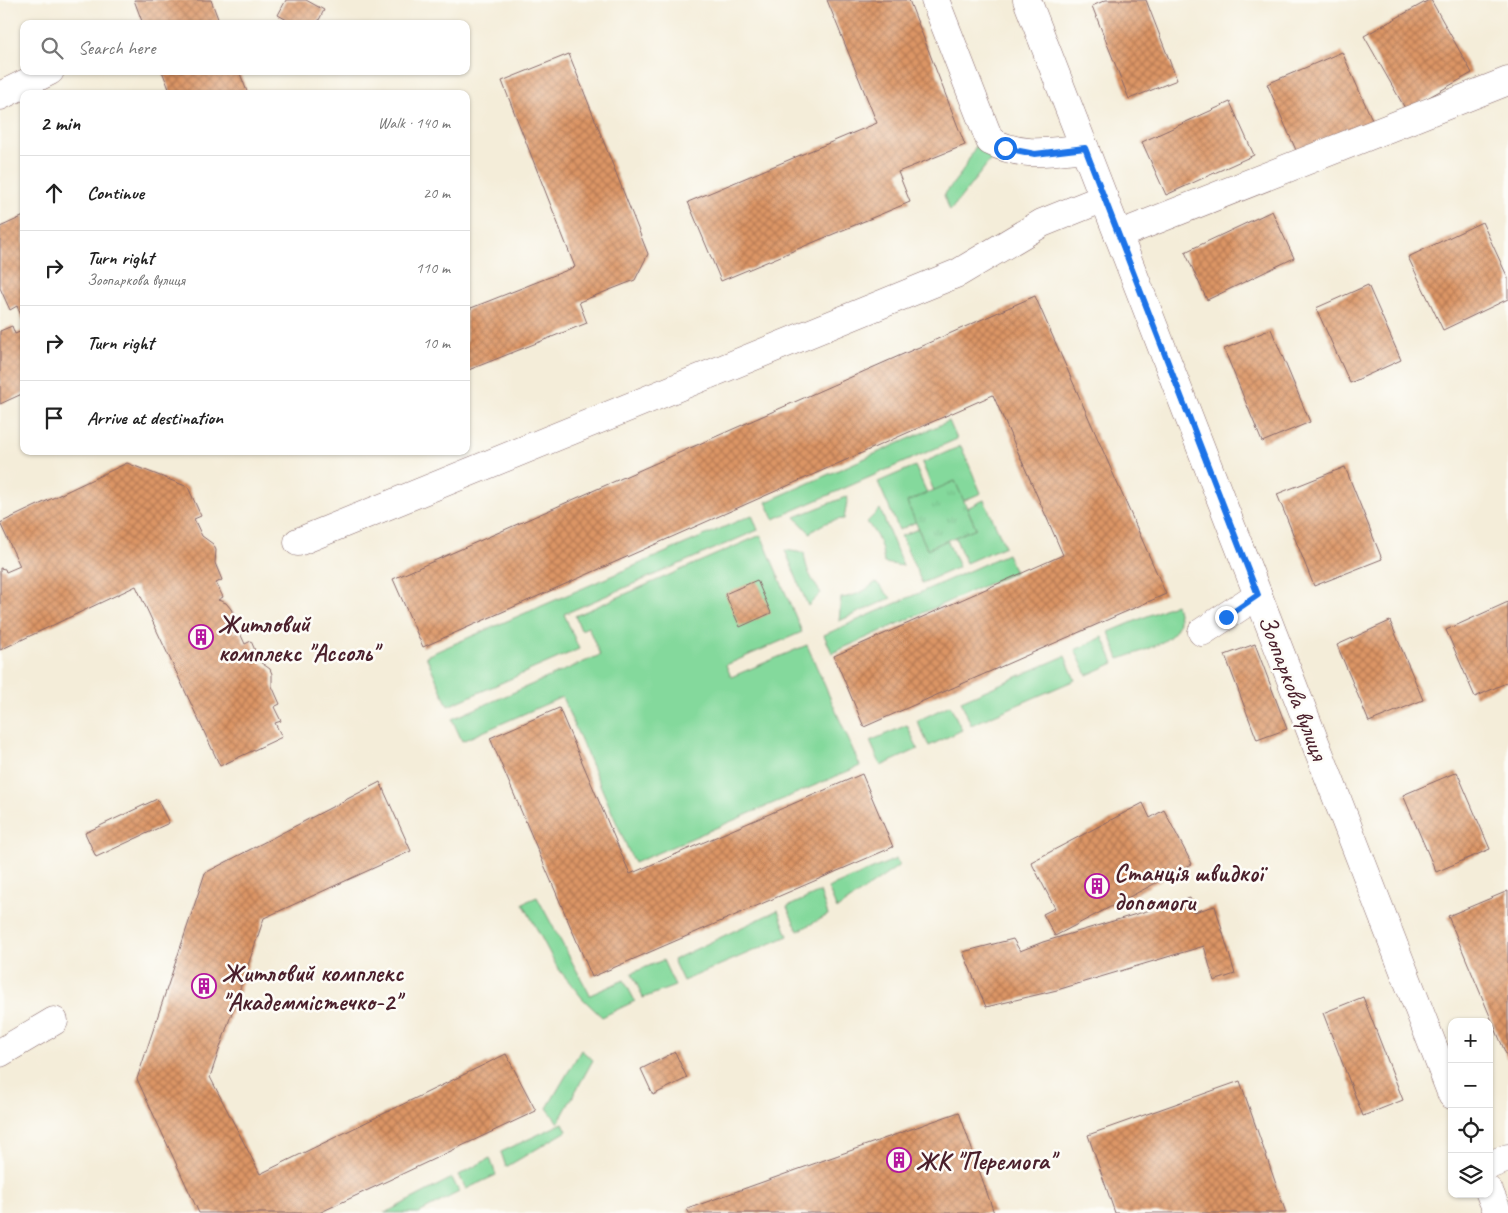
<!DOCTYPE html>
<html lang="en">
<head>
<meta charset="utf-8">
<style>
	:root { --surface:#fff; --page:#f6f6f6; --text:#222; --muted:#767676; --line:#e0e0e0 }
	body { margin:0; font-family:Caveat,sans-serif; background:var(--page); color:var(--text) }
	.controls { position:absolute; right:15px; bottom:15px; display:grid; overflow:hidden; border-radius:10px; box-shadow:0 1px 4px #0004 }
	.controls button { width:45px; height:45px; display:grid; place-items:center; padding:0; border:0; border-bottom:1px solid var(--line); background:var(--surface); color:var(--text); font:25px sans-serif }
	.stop { position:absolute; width:15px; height:15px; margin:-11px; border:4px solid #1a73e8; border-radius:50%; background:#fff }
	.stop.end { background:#1a73e8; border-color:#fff; box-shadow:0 1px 5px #0008 }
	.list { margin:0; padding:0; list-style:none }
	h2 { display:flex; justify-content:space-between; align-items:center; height:65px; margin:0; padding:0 20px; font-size:21px }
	h2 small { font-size:16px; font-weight:400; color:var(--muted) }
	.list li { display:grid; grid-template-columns:32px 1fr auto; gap:15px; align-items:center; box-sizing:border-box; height:75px; padding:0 20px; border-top:1px solid var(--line) }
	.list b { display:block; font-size:19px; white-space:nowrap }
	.list p { margin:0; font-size:16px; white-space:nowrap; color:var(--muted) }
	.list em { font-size:16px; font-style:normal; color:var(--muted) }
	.icon { flex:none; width:28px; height:28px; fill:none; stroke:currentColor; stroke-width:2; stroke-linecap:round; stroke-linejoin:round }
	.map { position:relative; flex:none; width:1508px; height:1213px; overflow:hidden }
	.search { position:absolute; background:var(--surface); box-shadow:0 1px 4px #0004; left:20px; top:20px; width:450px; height:55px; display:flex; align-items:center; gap:12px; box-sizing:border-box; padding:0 18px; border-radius:10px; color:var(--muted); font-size:19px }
	.panel { position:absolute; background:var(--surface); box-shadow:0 1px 4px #0004; left:20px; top:90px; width:450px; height:365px; border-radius:10px }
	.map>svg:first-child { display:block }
	.grass { fill:#84d99c; stroke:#677c64 }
	.park { fill:url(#park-tufts); stroke:#677c64 }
	.building { fill:url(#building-cross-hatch) }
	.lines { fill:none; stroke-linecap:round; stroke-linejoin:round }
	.minor-casing { stroke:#866768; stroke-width:29 }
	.minor { stroke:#fff; stroke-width:28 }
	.route { stroke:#1a73e8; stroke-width:6 }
	.labels { text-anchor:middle; stroke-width:5; stroke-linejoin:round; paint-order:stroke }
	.poi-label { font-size:25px; font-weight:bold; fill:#4a1f2b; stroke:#fdfcf7; text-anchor:start }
	.street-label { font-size:25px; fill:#4a1f2b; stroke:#fdfcf7 }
</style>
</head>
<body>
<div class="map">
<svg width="1508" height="1213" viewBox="0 0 1508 1213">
	<defs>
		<pattern id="park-tufts" width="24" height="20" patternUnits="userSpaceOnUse" patternTransform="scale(1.25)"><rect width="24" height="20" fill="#84d99c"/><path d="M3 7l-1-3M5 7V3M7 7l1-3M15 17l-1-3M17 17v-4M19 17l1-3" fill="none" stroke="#74ba87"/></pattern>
		<pattern id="building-cross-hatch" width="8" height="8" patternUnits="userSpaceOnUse" patternTransform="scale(1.25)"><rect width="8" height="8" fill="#dc9565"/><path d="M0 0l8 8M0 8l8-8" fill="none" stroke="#b47953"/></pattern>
	</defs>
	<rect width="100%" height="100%" fill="#fdfcf7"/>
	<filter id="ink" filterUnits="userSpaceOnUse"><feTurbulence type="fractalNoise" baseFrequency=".02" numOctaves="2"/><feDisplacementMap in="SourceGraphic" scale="10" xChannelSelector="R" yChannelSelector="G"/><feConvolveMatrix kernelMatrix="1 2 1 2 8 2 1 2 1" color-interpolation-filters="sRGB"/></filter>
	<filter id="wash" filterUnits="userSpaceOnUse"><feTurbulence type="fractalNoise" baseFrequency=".0096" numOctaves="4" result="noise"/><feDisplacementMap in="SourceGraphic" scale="20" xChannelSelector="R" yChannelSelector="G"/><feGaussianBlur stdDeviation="1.12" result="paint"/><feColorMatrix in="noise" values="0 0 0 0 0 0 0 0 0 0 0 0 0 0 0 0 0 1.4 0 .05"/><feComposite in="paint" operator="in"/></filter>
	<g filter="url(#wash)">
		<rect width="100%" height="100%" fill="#f4edd9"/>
		<g class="grass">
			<path d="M979 125 992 158 950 211 944 195 962 172 979 140Z"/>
			<path d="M949 421 957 439 774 519 766 502Z"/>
			<path d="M961 446 981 493 963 501 955 481 934 491 922 463Z"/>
			<path d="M915 466 927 493 907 502 916 522 899 530 878 482Z"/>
			<path d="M848 496 844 519C830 520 821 524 810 533L795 517Z"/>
			<path d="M984 500 1005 546 966 563 955 537 976 528 967 508Z"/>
			<path d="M880 509 903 566 884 563C882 544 878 537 867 522Z"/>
			<path d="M752 515 758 530 564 614 579 649 448 706 426 656Z"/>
			<path d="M918 529 928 549 947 540 959 567 922 583 901 536Z"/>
			<path d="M761 535 802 632 726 665 731 677 807 645 860 766 634 863 562 697 462 741 452 719 600 655 588 627 581 630 575 616Z"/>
			<path d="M785 550 804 553C806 570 811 579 821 593L808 606Z"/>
			<path d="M1007 554 1015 572 832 653 824 635Z"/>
			<path d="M876 582 891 598 839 621 841 598C856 596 865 591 876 582Z"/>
			<path d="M1176 604C1177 609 1179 615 1179 620 1178 643 1138 652 1119 659L1109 632Z"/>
			<path d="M1103 637 1114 663 1087 675 1075 650Z"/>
			<path d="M1065 656 1075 680 971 725 961 701Z"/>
			<path d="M950 705 962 730 929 746 917 721Z"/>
			<path d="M907 725 918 749 881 766 870 741Z"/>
			<path d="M896 859 900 865 837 909 828 888Z"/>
			<path d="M820 892 828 915 798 931 787 907Z"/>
			<path d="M537 897 590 995 624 980 635 1001 602 1017 583 999 557 967 523 903Z"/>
			<path d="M778 910 788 936 683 981 673 960Z"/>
			<path d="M663 960 675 986 643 998 632 973Z"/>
			<path d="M581 1050 593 1060 558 1123 547 1108Z"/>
			<path d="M563 1123 567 1131 506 1167 501 1152Z"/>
			<path d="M490 1158 496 1175 466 1189 459 1175Z"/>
			<path d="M452 1178 459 1192 419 1213H385Z"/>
		</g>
		<path class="park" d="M955 481 976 528 927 549 907 502Z"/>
		<g id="blocks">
			<g class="building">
				<path d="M134 0H211L220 24H143Z"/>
				<path d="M286 0H306L324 10 317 24H294L278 15Z"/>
				<path d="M827 0H909L965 145 898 172 910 202 721 281 688 202 877 123Z"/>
				<path d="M1106 0H1146L1177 80 1129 99 1092 6Z"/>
				<path d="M1429 0H1431L1472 73 1406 110 1364 36Z"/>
				<path d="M1342 52 1374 124 1299 157 1267 84Z"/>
				<path d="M569 54 648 254 635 280 579 302 587 323 466 371V310L575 267 502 81Z"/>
				<path d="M162 71H239L248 94H171Z"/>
				<path d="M1230 102 1254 155 1166 195 1142 142Z"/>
				<path d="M1272 211 1294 258 1207 300 1185 252Z"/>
				<path d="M24 216V322L17 306 10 310 0 288V227Z"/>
				<path d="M1482 222 1508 278V299L1443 330 1408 257Z"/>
				<path d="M1368 285 1401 360 1350 383 1316 308Z"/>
				<path d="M1035 296 1166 594 864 727 834 656 1063 555 993 395 423 647 393 579Z"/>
				<path d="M12 326 15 334 24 330V393L0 404V331Z"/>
				<path d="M1271 329 1310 422 1262 442 1224 349Z"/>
				<path d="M127 463 188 487 201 516 194 519 202 536 213 544 216 550 215 563 222 580 216 583 223 597 218 600 226 603 231 609 235 617 236 625 233 633 239 631 245 644 251 641 260 662 270 669 272 674V686L280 704 274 707 281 721 275 723 282 737 220 766 136 586 0 650V568L5 569 6 572 20 566 0 523Z"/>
				<path d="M1345 467 1382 559 1314 586 1277 494Z"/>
				<path d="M757 580 771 613 740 627 725 594Z"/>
				<path d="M1508 602V682L1475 697 1446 630Z"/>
				<path d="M1390 621 1423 700 1369 722 1337 645Z"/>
				<path d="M1255 644 1287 729 1257 740 1225 655Z"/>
				<path d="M559 708 630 874 862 774 893 847 592 977 490 738Z"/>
				<path d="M1457 772 1490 849 1436 872 1403 795Z"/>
				<path d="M380 782 411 851 264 918 210 1077 260 1174 506 1054 536 1111 319 1213H199L137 1079 205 873Z"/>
				<path d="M157 799 169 823 96 857 85 833Z"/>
				<path d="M1143 803 1150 818 1164 810 1192 864 1055 936 1043 914 1055 908 1031 862Z"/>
				<path d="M1508 891V1059L1448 916Z"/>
				<path d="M1190 898 1194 912 1215 906 1235 974 1214 981 1204 946 1057 990 986 1007 963 952 1013 939 1020 951 1043 942Z"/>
				<path d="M1363 997 1403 1100 1363 1116 1323 1013Z"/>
				<path d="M675 1052 687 1078 653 1095 641 1069Z"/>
				<path d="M1240 1081 1286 1213H1115L1088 1135Z"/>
				<path d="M959 1112 994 1213H689L687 1209Z"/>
			</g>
		</g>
	</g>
	<g filter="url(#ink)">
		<use href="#blocks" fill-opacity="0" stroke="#866768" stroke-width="1"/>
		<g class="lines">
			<defs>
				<g id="minor">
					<path d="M935 0 990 141C1023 158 1049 152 1085 148"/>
					<path d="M1027 0 1452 1095"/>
					<path d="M0 96 50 71"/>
					<path d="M1118 235 1508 81"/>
					<path d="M298 542 958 273 1042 223 1104 198"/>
					<path d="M1202 632 1258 595"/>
					<path d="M0 1053 54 1021"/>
					<path d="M1489 1165 1508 1158"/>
					<path d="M1489 1191 1498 1213"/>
				</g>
			</defs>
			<use href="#minor" class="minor-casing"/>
			<use href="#minor" class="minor"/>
		</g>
	</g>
	<g class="lines" filter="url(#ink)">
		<path class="route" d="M1005 148 1035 154 1085 148 1258 595 1226 617"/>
	</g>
	<defs>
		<symbol id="building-ring" viewBox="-11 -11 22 22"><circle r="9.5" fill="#fdfcf7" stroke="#b5179e" stroke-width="1.5"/><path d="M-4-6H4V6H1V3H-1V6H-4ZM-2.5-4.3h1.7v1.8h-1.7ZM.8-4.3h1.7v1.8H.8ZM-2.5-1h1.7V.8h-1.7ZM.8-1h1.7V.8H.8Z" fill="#b5179e"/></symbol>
	</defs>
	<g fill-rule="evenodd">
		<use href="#building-ring" x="187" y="623" width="28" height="28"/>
		<use href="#building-ring" x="1083" y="872" width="28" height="28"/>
		<use href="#building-ring" x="190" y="972" width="28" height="28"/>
		<use href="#building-ring" x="885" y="1146" width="28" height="28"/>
	</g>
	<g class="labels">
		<g class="poi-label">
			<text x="218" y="632">Житловий<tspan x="218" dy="29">комплекс "Ассоль"</tspan></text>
			<text x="1114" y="881">Станція швидкої<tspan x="1114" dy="29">допомоги</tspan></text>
			<text x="222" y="981">Житловий комплекс<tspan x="222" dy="29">"Академмістечко-2"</tspan></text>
			<text x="916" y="1169">ЖК "Перемога"</text>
		</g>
		<g class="street-label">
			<text transform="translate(1294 687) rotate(69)" y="9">Зоопаркова вулиця</text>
		</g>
	</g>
</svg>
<div class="controls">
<button>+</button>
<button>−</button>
<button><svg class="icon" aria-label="locate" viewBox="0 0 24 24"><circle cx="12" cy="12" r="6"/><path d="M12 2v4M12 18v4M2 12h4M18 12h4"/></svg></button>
<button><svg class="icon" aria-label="layers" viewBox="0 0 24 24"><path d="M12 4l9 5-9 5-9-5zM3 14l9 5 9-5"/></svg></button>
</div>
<div class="stop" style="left:1005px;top:148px"></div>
<div class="stop end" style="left:1226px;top:617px"></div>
<div class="search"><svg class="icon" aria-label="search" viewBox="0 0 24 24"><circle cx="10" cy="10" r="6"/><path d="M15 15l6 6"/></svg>Search here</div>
<section class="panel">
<h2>2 min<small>Walk · 140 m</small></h2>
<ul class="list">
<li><svg class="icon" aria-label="ahead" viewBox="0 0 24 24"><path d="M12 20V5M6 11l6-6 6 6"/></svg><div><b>Continue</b></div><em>20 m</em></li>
<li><svg class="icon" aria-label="right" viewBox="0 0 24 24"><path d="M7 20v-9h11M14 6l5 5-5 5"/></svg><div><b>Turn right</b><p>Зоопаркова вулиця</p></div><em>110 m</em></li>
<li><svg class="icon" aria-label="right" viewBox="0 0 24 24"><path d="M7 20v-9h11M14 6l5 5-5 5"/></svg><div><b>Turn right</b></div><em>10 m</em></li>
<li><svg class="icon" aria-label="arrive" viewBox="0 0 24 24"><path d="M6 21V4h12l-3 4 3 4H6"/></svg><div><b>Arrive at destination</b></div></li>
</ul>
</section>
</div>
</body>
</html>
